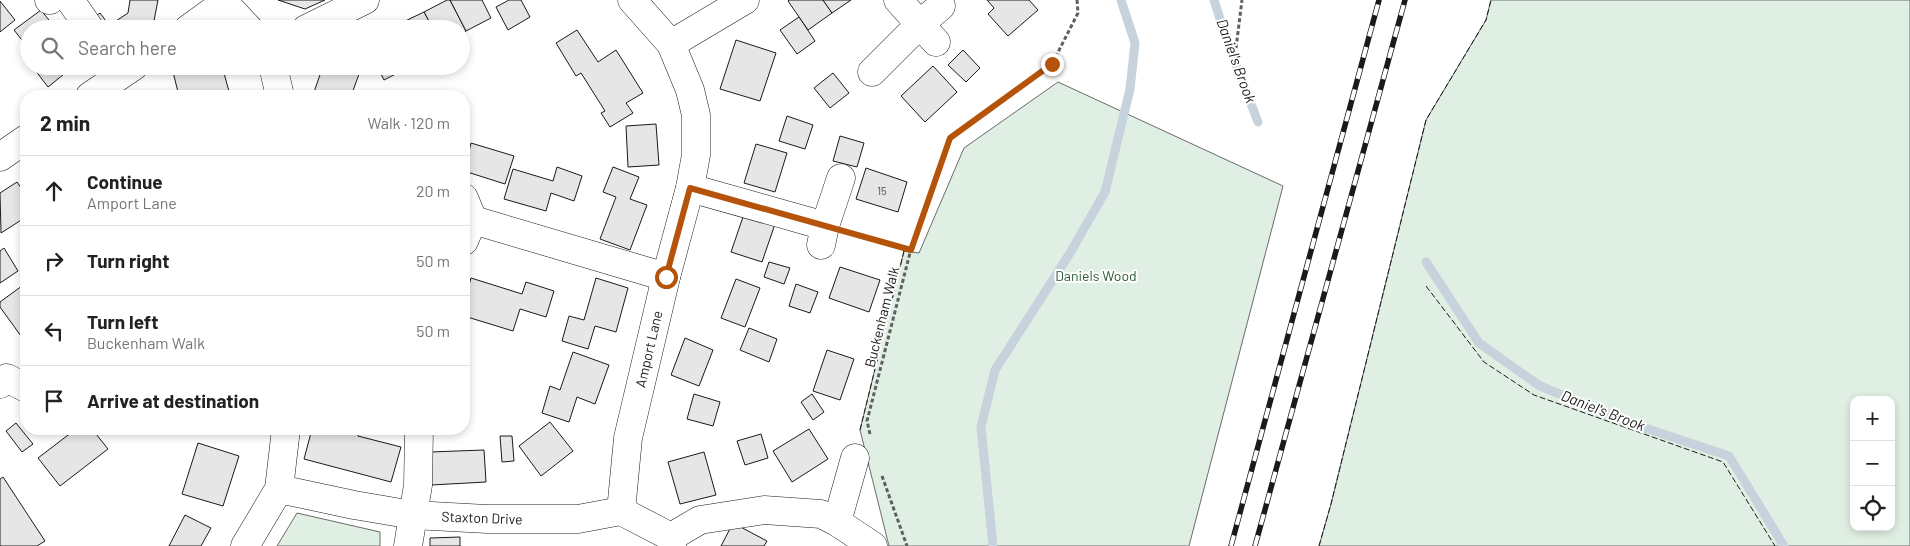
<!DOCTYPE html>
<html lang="en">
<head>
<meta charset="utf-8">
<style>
	:root { --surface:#fff; --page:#f6f6f6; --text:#222; --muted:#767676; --line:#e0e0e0 }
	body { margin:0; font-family:Barlow,sans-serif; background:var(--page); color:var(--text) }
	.controls { position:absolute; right:15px; bottom:15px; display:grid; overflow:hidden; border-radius:10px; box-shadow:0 2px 8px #0003 }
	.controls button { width:45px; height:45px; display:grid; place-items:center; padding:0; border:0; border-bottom:1px solid var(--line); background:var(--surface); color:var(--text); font:25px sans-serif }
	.stop { position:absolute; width:15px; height:15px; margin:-11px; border:4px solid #b45309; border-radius:50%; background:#fff }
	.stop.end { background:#b45309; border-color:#fff; box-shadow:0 1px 5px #0008 }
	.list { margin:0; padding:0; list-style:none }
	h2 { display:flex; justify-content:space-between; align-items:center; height:65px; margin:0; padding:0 20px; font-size:21px }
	h2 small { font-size:16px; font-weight:400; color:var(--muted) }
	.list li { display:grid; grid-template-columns:32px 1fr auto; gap:15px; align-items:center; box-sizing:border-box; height:70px; padding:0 20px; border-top:1px solid var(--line) }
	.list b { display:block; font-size:19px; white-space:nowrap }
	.list p { margin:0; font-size:16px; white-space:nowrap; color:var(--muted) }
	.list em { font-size:16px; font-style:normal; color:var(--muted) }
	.icon { flex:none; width:28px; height:28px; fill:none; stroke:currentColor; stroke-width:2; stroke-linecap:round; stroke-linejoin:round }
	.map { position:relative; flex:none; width:1910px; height:546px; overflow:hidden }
	.search { position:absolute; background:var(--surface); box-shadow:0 2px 8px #0003; left:20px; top:20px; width:450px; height:55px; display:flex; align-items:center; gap:12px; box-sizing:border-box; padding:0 18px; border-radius:28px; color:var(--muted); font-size:19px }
	.panel { position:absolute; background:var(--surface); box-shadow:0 2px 8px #0003; left:20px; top:90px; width:450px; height:345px; border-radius:20px }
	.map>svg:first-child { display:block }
	.green { fill:#e0efe3; stroke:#6a6a6a; fill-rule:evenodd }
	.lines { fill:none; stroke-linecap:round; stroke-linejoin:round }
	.stream { stroke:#c6d2dc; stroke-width:9 }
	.building { fill:#e6e6e6; stroke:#1a1a1a }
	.minor-casing { stroke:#1a1a1a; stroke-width:29 }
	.path { stroke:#5f5f5f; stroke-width:3; stroke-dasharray:4 2.5; stroke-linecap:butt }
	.minor { stroke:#fff; stroke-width:28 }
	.rail-casing { stroke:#1a1a1a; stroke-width:5.5 }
	.rail { stroke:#fff; stroke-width:4; stroke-dasharray:11; stroke-linecap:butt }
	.fence { stroke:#1a1a1a; stroke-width:1; stroke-dasharray:6 2.5; stroke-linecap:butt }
	.route { stroke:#b45309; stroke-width:6 }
	.labels { text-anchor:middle; stroke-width:4; stroke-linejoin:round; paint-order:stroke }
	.number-label { font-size:11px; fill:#4d4d4d }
	.park-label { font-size:14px; fill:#2b5a34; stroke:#fff }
	.street-label { font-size:14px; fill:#1a1a1a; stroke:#fff }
	.water-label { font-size:15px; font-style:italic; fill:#1a1a1a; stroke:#fff }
</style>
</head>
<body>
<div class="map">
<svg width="1910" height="546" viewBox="0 0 1910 546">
	<rect width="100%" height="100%" fill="#fff"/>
	<g class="green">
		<path d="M1491 0H1910V546H1319L1331 504 1426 120 1486 20ZM1854 400H1891V527H1854Z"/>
		<path d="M1058 82 1283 186 1189 546H889L860 430 904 251 919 253 964 148Z"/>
		<path d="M297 513 380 532V546H277Z"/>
	</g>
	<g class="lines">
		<g class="stream">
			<path d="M1214 0 1228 44 1258 122"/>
			<path d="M1426 262 1479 343 1540 386 1633 424 1729 456 1784 546"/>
			<path d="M993 546 981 427 995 370 1070 253 1105 192 1130 89 1135 43 1121 0"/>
		</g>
	</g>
	<g class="building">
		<path d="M130 0H158L153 26 149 29H121L116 21 128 13Z"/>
		<path d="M278 0H325L305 9Z"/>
		<path d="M447 0H450L466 31 461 33V29H433L424 12Z"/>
		<path d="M450 0H482L491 18 466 31Z"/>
		<path d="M509 0H521L530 17 508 30 496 7Z"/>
		<path d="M789 0H823L832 13 808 30 788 1Z"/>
		<path d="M823 0H851L832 13Z"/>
		<path d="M987 0H1029L1038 10 1008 36 988 14 994 8Z"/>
		<path d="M0 1 15 20 0 32Z"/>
		<path d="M41 10 56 29H29V49L14 30Z"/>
		<path d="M424 12 433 29H401L399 24Z"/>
		<path d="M100 13 112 29H101L93 18Z"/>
		<path d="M799 17 815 41 797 54 780 30Z"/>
		<path d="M577 30 598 62 616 50 643 93 626 103 633 113 610 127 601 113 605 111 581 73 576 76 556 43Z"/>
		<path d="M736 40 776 53 760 101 720 89Z"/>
		<path d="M963 50 980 68 966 82 948 65Z"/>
		<path d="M32 66H74L48 87Z"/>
		<path d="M180 66H222L230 95 179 96 172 68Z"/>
		<path d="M323 66H362L351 96 313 95Z"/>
		<path d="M377 66H411L384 80Z"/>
		<path d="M933 66 957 92 925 122 901 96Z"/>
		<path d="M833 73 849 93 830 108 814 88Z"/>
		<path d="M787 116 813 125 805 149 779 141Z"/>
		<path d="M656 124 659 165 628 167 626 126Z"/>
		<path d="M840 136 864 143 857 167 833 161Z"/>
		<path d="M471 143 514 156 505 184 464 171Z"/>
		<path d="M756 144 787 153 775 192 744 183Z"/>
		<path d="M557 167 582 176 574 201 551 193 546 211 504 199 513 169 553 181Z"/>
		<path d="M613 167 639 177 630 199 647 205 630 250 600 239 616 197 603 192Z"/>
		<path d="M866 168 907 182 898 212 856 199Z"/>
		<path d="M17 182 26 195V217L1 233 0 193Z"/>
		<path d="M744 214 775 224 762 262 731 252Z"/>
		<path d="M4 248 18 271 0 283V251Z"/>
		<path d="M769 262 790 268 784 284 764 277Z"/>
		<path d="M840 267 880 280 869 312 829 298Z"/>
		<path d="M471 278 522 294 526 282 554 291 546 317 520 309 513 331 464 316V302Z"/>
		<path d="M596 278 628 288 616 332 595 326 588 349 562 341 569 316 584 320Z"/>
		<path d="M736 279 760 288 745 327 721 318Z"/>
		<path d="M26 283V343L0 307V302Z"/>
		<path d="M796 284 818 292 810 313 789 306Z"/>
		<path d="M749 328 777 339 769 362 740 350Z"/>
		<path d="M685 338 713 350 699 386 671 375Z"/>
		<path d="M827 350 854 359 840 400 813 391Z"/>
		<path d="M573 352 609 365 595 404 577 397 569 422 542 413 550 386 560 390Z"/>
		<path d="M694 394 720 402 713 426 687 419Z"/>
		<path d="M812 394 824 412 813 420 801 402Z"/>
		<path d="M550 422 573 451 541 476 519 446Z"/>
		<path d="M16 423 33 444 22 452 6 431Z"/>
		<path d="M76 429H92L108 449 60 486 38 458Z"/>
		<path d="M312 429H360L358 436 401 447 391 482 304 459Z"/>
		<path d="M809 429 828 459 792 482 773 451Z"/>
		<path d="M761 434 768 458 745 465 737 441Z"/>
		<path d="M500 436H512L514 461 502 462Z"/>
		<path d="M198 443 239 456 223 506 182 494Z"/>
		<path d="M484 450 486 482 431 485 430 452Z"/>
		<path d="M704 452 716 495 680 504 668 462Z"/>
		<path d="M3 477 45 541 37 546H0V479Z"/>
		<path d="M185 515 211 528 201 546H169Z"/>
		<path d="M733 523 767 541 764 546H721Z"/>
		<path d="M460 537V546H430V538Z"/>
	</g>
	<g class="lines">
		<defs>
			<g id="minor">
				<path d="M49 0H50"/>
				<path d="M70 0 90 29"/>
				<path d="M222 0 249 29"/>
				<path d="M898 0 936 42"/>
				<path d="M188 29 224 3"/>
				<path d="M306 29 365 0"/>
				<path d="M671 44 745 0"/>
				<path d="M273 66 280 96"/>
				<path d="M872 72 920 24 941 6"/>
				<path d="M90 96 134 66"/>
				<path d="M0 157 26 139"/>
				<path d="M690 188 825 226"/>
				<path d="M464 198 473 220 464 241"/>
				<path d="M473 220 666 277"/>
				<path d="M821 245 825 226 841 178"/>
				<path d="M0 384 7 378 26 388"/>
				<path d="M279 489 354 505 413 515 487 519H578L621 511 671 537 672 546"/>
				<path d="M621 511 628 438 666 277 690 188 696 155V115L690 90 671 44 632 0"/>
				<path d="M837 522 855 458"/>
				<path d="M671 537 700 520 764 510 821 514 837 522 873 546"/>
				<path d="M245 546 279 489 286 429"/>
				<path d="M408 546 418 485 419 429"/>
			</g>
		</defs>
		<use href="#minor" class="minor-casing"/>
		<g class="path">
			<path d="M1236 48 1242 0"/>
			<path d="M854 234 911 249"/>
			<path d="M870 434 867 421 911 249 950 139 1052 64 1078 13 1077 0"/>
			<path d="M882 476 907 546"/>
		</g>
		<use href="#minor" class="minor"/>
		<defs>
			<g id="rail">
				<path d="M1231 546 1379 0"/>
				<path d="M1255 546 1405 0"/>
			</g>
		</defs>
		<use href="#rail" class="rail-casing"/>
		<use href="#rail" class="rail"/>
		<g class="fence">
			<path d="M1426 286 1484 362 1534 395 1723 462 1775 546"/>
			<path d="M860 430 904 251"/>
			<path d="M1319 546 1331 504 1426 120 1486 20 1491 0"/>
		</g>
	</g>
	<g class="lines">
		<path class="route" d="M666 277 690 188 911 250 950 138 1052 64"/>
	</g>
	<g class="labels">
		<g class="number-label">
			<text x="882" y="195">15</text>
		</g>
		<g class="park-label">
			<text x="1096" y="281">Daniels Wood</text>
		</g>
		<g class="street-label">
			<text transform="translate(882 317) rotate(-76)" y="5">Buckenham Walk</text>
			<text transform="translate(649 349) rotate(-77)" y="5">Amport Lane</text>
			<text transform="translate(482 518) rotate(2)" y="5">Staxton Drive</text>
		</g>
		<g class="water-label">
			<text transform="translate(1236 61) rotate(70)" y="5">Daniel's Brook</text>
			<text transform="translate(1603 411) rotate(21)" y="5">Daniel's Brook</text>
		</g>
	</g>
</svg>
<div class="controls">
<button>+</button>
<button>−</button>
<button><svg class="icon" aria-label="locate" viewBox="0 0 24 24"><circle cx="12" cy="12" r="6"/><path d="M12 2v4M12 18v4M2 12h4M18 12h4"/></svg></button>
</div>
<div class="stop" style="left:666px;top:277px"></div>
<div class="stop end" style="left:1052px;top:64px"></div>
<div class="search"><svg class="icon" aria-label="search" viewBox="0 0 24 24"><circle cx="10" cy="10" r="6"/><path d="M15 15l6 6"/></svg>Search here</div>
<section class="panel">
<h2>2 min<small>Walk · 120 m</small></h2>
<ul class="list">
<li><svg class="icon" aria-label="ahead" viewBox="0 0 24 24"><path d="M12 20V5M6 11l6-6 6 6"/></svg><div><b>Continue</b><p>Amport Lane</p></div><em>20 m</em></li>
<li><svg class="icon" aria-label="right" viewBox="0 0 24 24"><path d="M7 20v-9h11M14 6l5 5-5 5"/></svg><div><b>Turn right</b></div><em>50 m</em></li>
<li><svg class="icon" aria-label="left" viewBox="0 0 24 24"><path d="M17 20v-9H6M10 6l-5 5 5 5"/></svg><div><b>Turn left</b><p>Buckenham Walk</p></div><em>50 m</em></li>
<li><svg class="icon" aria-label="arrive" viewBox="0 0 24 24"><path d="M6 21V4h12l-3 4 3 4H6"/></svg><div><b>Arrive at destination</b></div></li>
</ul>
</section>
</div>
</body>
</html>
